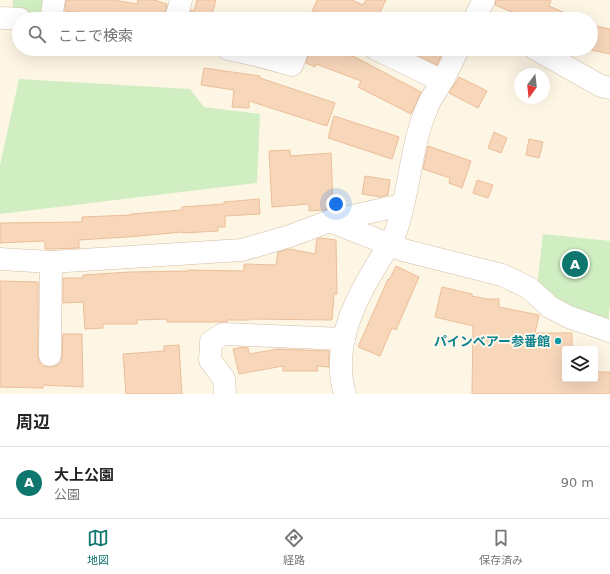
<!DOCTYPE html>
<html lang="ja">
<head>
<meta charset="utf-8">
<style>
	:root { --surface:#fff; --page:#f6f6f6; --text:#222; --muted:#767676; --line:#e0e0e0; --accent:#0f766e }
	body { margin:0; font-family:"DejaVu Sans","Noto Sans JP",sans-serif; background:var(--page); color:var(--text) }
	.controls { position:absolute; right:12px; bottom:12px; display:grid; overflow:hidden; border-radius:4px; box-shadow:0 4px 16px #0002 }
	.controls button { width:36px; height:36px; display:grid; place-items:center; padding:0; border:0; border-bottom:1px solid var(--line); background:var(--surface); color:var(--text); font:20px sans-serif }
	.compass { position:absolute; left:514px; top:68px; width:36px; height:36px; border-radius:50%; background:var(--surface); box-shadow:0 4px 16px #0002; rotate:195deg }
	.you { position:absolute; left:336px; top:204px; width:14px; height:14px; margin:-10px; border:3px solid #fff; border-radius:50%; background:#1a73e8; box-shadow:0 0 0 6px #1a73e833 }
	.badge { display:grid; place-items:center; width:26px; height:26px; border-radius:50%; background:var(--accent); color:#fff; font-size:13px; font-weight:700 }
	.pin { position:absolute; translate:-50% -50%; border:2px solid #fff; box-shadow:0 1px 4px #0006 }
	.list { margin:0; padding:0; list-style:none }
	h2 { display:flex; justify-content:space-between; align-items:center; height:52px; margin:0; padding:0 16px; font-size:17px }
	h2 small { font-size:13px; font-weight:400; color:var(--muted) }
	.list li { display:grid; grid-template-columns:26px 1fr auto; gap:12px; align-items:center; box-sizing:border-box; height:72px; padding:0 16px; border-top:1px solid var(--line) }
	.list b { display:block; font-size:15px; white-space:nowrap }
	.list p { margin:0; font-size:13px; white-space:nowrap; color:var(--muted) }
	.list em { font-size:13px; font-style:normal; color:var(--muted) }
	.icon { flex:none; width:22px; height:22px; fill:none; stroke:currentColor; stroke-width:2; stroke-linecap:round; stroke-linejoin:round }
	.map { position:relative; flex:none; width:610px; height:394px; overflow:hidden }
	.search { position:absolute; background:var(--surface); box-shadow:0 4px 16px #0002; left:12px; right:12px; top:12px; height:44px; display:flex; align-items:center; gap:10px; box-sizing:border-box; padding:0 14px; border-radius:22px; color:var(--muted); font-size:15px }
	.sheet { height:124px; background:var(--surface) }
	nav { display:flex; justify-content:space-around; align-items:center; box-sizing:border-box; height:56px; border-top:1px solid var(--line); background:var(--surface); font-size:11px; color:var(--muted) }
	nav a { display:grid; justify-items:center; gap:2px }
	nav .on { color:var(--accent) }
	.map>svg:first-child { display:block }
	.green { fill:#d0eec1 }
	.building { fill:#f7d6ba; stroke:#ebbe98 }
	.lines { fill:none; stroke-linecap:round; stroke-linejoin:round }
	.minor-casing { stroke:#d2bea9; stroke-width:23 }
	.minor { stroke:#fff; stroke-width:22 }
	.culture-dot { fill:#0f9aa8; stroke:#fff9ee; stroke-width:1.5 }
	.labels { text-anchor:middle; stroke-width:3.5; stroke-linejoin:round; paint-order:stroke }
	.culture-label { font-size:13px; font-weight:bold; fill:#0d838f; stroke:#fff9ee; text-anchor:end }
</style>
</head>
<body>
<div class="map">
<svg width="610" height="394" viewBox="0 0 610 394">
	<rect width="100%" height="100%" fill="#fef6e5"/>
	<g class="green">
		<path d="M13 0H45L43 10 37 15 12 13Z"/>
		<path d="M19 79 190 89 204 107 260 114 257 183 0 214V165Z"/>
		<path d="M543 234 610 241V305L608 321 573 310 537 287Z"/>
	</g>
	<g class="building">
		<path d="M66 0H113L137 4 138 0H154L167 4 164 19H101V16L65 11Z"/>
		<path d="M197 0H216L211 19H189L191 10 194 11Z"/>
		<path d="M317 0H352L363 5 366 0H386L380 12 397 19H309Z"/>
		<path d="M496 0H551L549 6 579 19H529L495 5Z"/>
		<path d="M591 25 610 29V54L591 50Z"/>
		<path d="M310 49H332L355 57 421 92 411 114 358 87 361 81 316 64 315 67 306 63Z"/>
		<path d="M405 49H444L437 65Z"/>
		<path d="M204 68 260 76V78L335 103 327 126 249 101V108L232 107 234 90 201 85Z"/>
		<path d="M459 77 487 91 478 108 449 93Z"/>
		<path d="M334 116 399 137 392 159 328 138Z"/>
		<path d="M494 132 507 138 501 153 488 148Z"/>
		<path d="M529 139 543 142 539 158 526 155Z"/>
		<path d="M428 146 471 161 462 188 449 183 450 178 423 169Z"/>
		<path d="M290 150V156L331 153 333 207 324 210 309 211V204L272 207 269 151Z"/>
		<path d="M365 176 390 180 388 195 380 197 362 194Z"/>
		<path d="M477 180 493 185 488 198 473 193Z"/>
		<path d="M259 199 260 214 225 216V227H218V231L183 233V232L127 237 79 240V248L51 249H45V242L43 241 0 243V223L82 222V217L131 215V214L182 210V207L224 204V202Z"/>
		<path d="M321 238 336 240 337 294H334L332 320 249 319V320H227V322H167V319L137 320V324H103V328L85 329 83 302 63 303V278H83V275L130 272 188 271V270L244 271V264L276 265 278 252 290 249 315 254 317 239Z"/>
		<path d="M396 266 419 277 396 330 392 328 380 356 358 347 388 279 389 280Z"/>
		<path d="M0 281 38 282V355L39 361 43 366 50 367 56 366 61 362 62 355 63 334H82L83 387 43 385V388L0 387Z"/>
		<path d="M442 287 472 294V296L487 299H499V307L539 315 535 333H572V349H565V379H595V372H610V394H472L473 326 435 317Z"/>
		<path d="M179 345 182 394H126L123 354 164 351V346Z"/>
		<path d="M243 347 248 348 249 354 278 349 329 351V367L317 366 318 371H283V366L239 374 233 349Z"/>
	</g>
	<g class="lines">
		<defs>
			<g id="minor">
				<path d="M3 18 20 19"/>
				<path d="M51 19 54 0"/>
				<path d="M176 19 181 0"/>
				<path d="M474 19 484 0"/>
				<path d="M228 49 256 55 292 65 298 49"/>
				<path d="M376 49 442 81"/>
				<path d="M535 49 601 86 610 88"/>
				<path d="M330 221 403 250 502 275 529 288 550 307 569 317 610 331"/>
				<path d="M0 259 51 262 242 250 290 236 330 221 402 205"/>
				<path d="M50 355 51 262"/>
				<path d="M225 394 224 379 210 360 211 342 223 334 344 339"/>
				<path d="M345 394C332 351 351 307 373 271 380 258 390 245 396 231 410 191 410 147 427 108 430 99 437 90 442 81 448 71 453 60 458 49"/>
			</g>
		</defs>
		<use href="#minor" class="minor-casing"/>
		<use href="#minor" class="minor"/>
	</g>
	<circle class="culture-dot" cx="558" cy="341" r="4"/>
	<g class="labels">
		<g class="culture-label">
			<text x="550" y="346">パインベアー参番館</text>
		</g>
	</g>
</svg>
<div class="controls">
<button><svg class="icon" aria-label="layers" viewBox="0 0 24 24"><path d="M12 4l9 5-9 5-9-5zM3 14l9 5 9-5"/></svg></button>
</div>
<svg class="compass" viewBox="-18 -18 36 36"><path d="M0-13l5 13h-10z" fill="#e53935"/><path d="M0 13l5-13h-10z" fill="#767676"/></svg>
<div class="you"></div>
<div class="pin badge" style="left:575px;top:264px">A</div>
<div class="search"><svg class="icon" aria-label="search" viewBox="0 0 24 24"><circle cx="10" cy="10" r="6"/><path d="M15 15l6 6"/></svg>ここで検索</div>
</div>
<section class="sheet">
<h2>周辺<small></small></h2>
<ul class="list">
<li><span class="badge">A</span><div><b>大上公園</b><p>公園</p></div><em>90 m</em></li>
</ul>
</section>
<nav>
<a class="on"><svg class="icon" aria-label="map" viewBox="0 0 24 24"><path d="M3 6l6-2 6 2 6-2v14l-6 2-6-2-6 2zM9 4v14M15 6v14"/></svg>地図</a>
<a><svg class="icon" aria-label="directions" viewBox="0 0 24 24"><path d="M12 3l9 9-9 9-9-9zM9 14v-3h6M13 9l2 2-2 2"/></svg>経路</a>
<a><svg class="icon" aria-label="saved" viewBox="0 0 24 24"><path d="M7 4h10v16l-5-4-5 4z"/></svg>保存済み</a>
</nav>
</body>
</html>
